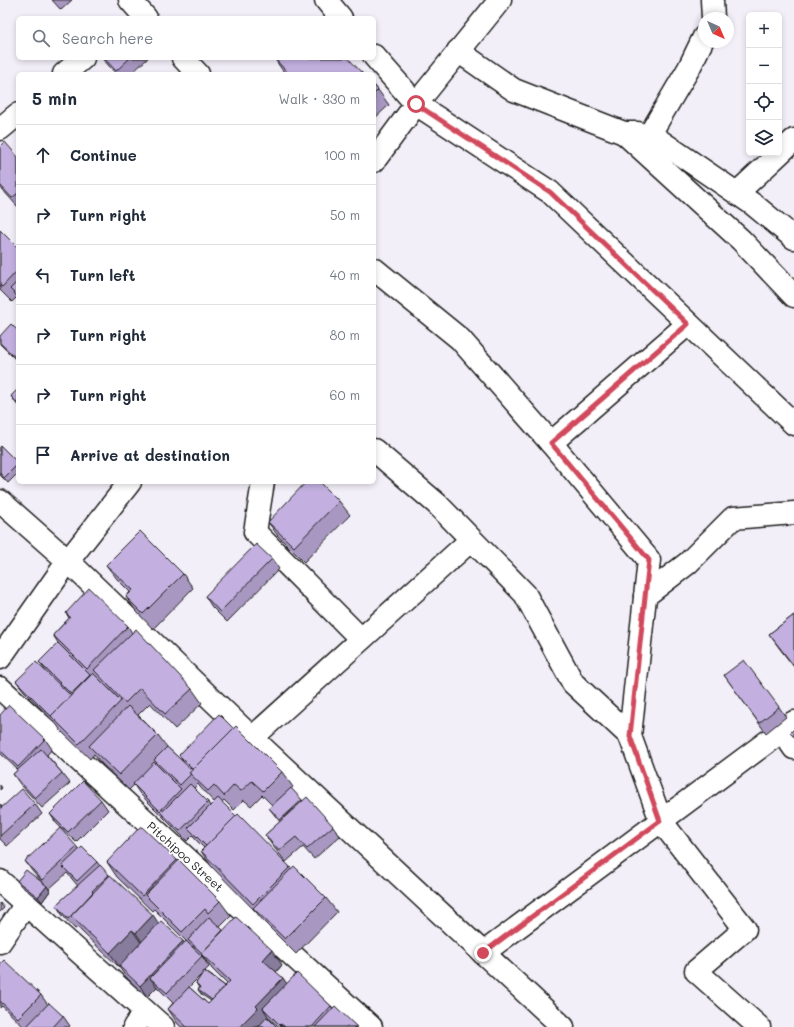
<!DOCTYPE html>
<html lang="en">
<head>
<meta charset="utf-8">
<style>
	:root { --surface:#fff; --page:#f6f6f7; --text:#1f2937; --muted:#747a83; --line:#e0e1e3 }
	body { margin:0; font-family:Mali,sans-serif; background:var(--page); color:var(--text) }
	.controls { position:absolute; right:12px; top:12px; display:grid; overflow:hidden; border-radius:6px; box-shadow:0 2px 6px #0003 }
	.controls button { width:36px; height:36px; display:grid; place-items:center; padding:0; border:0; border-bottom:1px solid var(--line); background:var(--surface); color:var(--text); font:20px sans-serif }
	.compass { position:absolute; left:698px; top:12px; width:36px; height:36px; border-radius:50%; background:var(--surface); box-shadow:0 2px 6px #0003; rotate:136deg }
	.stop { position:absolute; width:12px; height:12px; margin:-9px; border:3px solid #d1495b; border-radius:50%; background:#fff }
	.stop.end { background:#d1495b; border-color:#fff; box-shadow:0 1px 4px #0008 }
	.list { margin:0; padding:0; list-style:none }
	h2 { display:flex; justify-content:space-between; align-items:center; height:52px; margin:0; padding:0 16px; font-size:17px }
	h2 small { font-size:13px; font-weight:400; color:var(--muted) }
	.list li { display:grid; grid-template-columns:26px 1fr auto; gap:12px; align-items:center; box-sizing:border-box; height:60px; padding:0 16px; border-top:1px solid var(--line) }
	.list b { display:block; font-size:15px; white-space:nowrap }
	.list em { font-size:13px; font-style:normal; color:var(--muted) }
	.icon { flex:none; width:22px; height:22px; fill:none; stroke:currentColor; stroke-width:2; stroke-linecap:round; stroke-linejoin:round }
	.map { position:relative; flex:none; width:794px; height:1027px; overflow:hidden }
	.search { position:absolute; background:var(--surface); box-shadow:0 2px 6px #0003; left:16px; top:16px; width:360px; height:44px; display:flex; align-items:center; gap:10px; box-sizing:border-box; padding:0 14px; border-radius:6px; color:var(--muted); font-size:15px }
	.panel { position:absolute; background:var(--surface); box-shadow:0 2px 6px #0003; left:16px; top:72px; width:360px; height:412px; border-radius:6px }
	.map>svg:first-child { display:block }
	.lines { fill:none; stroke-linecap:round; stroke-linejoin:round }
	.minor-casing { stroke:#1c1c1c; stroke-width:25 }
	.minor { stroke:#fff; stroke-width:22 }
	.wall { fill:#a897c1; stroke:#1c1c1c; fill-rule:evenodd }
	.shaded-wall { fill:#887b9d; stroke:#1c1c1c }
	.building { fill:#c3b0e0; stroke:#1c1c1c }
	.route { stroke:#d1495b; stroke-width:5 }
	.labels { text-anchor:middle; stroke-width:3; stroke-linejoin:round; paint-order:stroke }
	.street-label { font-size:12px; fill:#1c1c1c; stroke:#fff }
</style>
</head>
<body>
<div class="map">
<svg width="794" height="1027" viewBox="0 0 794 1027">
	<rect width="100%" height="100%" fill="#f3eff9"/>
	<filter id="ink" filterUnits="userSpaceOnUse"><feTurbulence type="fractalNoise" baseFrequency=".025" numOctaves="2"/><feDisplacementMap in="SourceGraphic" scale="8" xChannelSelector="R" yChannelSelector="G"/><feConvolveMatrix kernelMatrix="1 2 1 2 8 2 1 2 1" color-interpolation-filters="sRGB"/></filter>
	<g filter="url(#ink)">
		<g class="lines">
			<defs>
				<g id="minor">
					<path d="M130 0 146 18"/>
					<path d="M326 0 341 18"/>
					<path d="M712 0 713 18"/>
					<path d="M704 37 689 68 650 134 754 205 794 238"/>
					<path d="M458 51 514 90 624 133H638"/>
					<path d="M374 56 416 104 550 192 794 424"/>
					<path d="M183 58 198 74"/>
					<path d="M64 74 83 58"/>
					<path d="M0 129 18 114"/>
					<path d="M624 133 741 240 794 296"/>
					<path d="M374 161 416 104 500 0"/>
					<path d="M737 193 794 140"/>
					<path d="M374 269 460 339 551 443 649 560 630 736 661 821 745 929 696 971 759 1027"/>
					<path d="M551 443 688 324"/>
					<path d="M374 450 437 504 525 594 573 683 630 736"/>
					<path d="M263 482 255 532 361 639"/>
					<path d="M0 501 68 561 252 738 563 1027"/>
					<path d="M645 596 688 563 733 518 794 513"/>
					<path d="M0 658 68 561 130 482"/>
					<path d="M0 688 371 1027"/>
					<path d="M782 731 794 748"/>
					<path d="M252 738 471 540"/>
					<path d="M0 881 163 1027"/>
					<path d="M0 942 26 904"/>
					<path d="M483 953 794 722"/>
					<path d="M134 1027 145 1011"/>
				</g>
			</defs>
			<use href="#minor" class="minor-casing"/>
			<use href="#minor" class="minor"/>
		</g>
		<g class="wall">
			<path d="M52 0H72L61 10Z"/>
			<path d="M102 58H148L131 74H116Z"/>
			<path d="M274 58 363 74H285Z"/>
			<path d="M374 85 378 90 389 105 374 119Z"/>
			<path d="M0 147 18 157V207L0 187Z"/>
			<path d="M0 230 18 248V300L16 298 12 302 0 290Z"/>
			<path d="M18 331V362L0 344V336Z"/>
			<path d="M18 389V406L11 396Z"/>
			<path d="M0 447 18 463V473L8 483 0 475Z"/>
			<path d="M339 501 350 515 304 562 278 536 268 522Z"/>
			<path d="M272 559 279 569 227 622 212 607 205 596Z"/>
			<path d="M106 565 183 574 193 588 153 629 136 611 126 597 130 592 117 579Z"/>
			<path d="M66 613 128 626 132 633 192 689 202 703 175 729 150 703 138 715 158 735 167 747 184 763 179 755 234 729 282 772 293 787 291 789 302 802 333 826 340 836 314 859 303 847 286 862 272 845 265 835 280 822 273 813 269 808 272 805 262 795 251 806 244 800 234 810 224 800 222 802 236 816 292 869 326 898 337 912 296 954 264 922 256 912 211 866 201 851 204 848 195 839 193 835 187 841 140 794 134 785 129 790 99 761 94 754 90 759 61 731 57 725 24 691 16 681 45 670 39 662 60 646 53 635 69 618ZM198 784 200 787 214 802 210 806 208 802 194 788Z"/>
			<path d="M794 615V667L780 649 769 634Z"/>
			<path d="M724 675 779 707 786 717 766 733Z"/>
			<path d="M0 715 45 739 52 749 47 755 62 773 70 783 42 808 20 784 13 774 18 770 0 753Z"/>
			<path d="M101 800 108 810 76 842 57 824 50 814Z"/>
			<path d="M0 804 2 807 35 804 42 814 7 846 0 839Z"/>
			<path d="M77 847 79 850 97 862 100 866 159 924 184 943 195 949 193 946 192 947 154 909 152 911 117 877 107 862 177 860 220 901 231 916 220 927 224 931 282 965 276 972 286 984 331 1006 333 1009 357 1027H279L269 1018V1019L277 1027H181L178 1024 168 1009 173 1003 157 987 147 997 126 977 119 967 81 931 78 927 75 929 63 916 56 905 78 886 67 873 49 889 50 891 42 902 21 886 17 881 44 884 32 871 25 861ZM199 953 204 958 212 969 227 984 225 986 205 971 209 967 202 956ZM203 973 196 983 199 988 198 990 202 995 211 1001 208 1004 189 987Z"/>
			<path d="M0 903 4 908 0 912Z"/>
			<path d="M0 964 41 995 48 1005 63 1016 70 1026 69 1027H24L2 1006 0 1008Z"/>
		</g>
		<g class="shaded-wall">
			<path d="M0 785 2 788 0 790Z"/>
			<path d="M47 886 50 891 42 902 38 897Z"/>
			<path d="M153 915 163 930 146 948 136 933Z"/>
			<path d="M132 930 142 944 120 968 110 953Z"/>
			<path d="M183 941 190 951 150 978 157 987 147 997 140 986Z"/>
			<path d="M272 950 282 965 273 975 263 960Z"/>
			<path d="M283 978 293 993 263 1008 269 1018 267 1021 264 1027H239L256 1006Z"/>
			<path d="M281 1024 284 1027H282L280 1025Z"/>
		</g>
		<g class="building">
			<path d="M104 58H130L116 71Z"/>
			<path d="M274 58H348L363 74H289Z"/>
			<path d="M374 85 378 90 374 94Z"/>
			<path d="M5 142 18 157V193L12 198 0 185V147Z"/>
			<path d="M0 230 18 248V270L2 287 0 285Z"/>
			<path d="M18 281V297L10 289Z"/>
			<path d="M11 324 18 331V353L15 357 0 343V336Z"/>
			<path d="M18 389V404L11 396Z"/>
			<path d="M1 446 18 463V464L4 478 0 473V447Z"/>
			<path d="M306 482H320L339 501 294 547 268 522Z"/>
			<path d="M140 531 183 574 143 614 126 597 133 590 106 565Z"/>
			<path d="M256 544 272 559 220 612 205 596Z"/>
			<path d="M89 588 128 626 87 669 53 635 70 617 66 613Z"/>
			<path d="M794 615V666L769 634Z"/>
			<path d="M136 629 192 689 165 714 140 688 125 703 94 670Z"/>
			<path d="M58 643 90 675 71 694 39 662Z"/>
			<path d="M744 660 779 707 759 723 724 675Z"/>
			<path d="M36 662 71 696 51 716 16 681Z"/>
			<path d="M93 673 121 701 79 744 51 716Z"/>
			<path d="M9 705 45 739 18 767 0 750V715Z"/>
			<path d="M128 706 158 735 119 775 89 746Z"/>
			<path d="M219 714 234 729 193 769 179 755Z"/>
			<path d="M236 726 282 772 263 791 252 781 241 791 234 785 224 796 214 785 208 791 189 773Z"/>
			<path d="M794 729V737L790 733Z"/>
			<path d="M167 747 192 770 189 773 191 774 180 785 154 760Z"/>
			<path d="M41 749 62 773 35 798 13 774Z"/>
			<path d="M154 762 181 789 160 811 133 784Z"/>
			<path d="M83 781 101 800 68 832 50 814Z"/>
			<path d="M190 784 208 802 180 831 161 813Z"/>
			<path d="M291 788 302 800 280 820 269 808Z"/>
			<path d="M22 789 35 804 0 836V809Z"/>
			<path d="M307 797 333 826 307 849 296 837 279 851 265 835Z"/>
			<path d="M218 798 236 816 206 846 188 828Z"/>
			<path d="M238 814 290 867 253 904 201 851Z"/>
			<path d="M141 826 177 860 142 896 107 862Z"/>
			<path d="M60 828 77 847 42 880 25 861Z"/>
			<path d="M82 847 97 862 77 881 62 866Z"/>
			<path d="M179 860 220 901 208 913 205 909 182 932 145 895Z"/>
			<path d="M100 865 109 875 92 891 93 892 68 919 56 905Z"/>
			<path d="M294 866 326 898 285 939 253 908Z"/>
			<path d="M26 870 47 886 38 897 17 881Z"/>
			<path d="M110 875 153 915 136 933 132 930 110 953 71 916Z"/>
			<path d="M209 917 223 930 202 953 188 940Z"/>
			<path d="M236 917 272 950 263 960 283 978 256 1006 258 1008 239 1027H187L168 1009 189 987 208 1004 230 981 201 954Z"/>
			<path d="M161 921 183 941 140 986 119 966Z"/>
			<path d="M186 941 202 956 167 993 150 978Z"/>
			<path d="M4 960 41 995 18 1018 0 1001V964Z"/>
			<path d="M204 971 225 986 212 1000 198 990 200 987 196 983Z"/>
			<path d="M297 973 331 1006 312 1027H285L281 1024 280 1025 263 1008Z"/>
			<path d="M49 1003 63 1016 53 1027H26Z"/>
			<path d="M335 1006 357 1027H315Z"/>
			<path d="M267 1017 277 1027H258Z"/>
		</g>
	</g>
	<g class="lines" filter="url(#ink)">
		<path class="route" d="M416 104 550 192 688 324 551 443 649 560 630 736 660 821 483 953"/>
	</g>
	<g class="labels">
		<g class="street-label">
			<text transform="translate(185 857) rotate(42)" y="4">Pitchipoo Street</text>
		</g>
	</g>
</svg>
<div class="controls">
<button>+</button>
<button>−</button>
<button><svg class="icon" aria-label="locate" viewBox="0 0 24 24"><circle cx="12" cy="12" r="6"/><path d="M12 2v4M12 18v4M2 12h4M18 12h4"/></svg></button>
<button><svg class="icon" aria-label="layers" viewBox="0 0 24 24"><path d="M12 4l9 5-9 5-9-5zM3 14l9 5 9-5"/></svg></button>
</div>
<svg class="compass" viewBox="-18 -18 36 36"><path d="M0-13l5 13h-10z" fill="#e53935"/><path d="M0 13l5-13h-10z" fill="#747a83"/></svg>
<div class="stop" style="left:416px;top:104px"></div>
<div class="stop end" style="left:483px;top:953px"></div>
<div class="search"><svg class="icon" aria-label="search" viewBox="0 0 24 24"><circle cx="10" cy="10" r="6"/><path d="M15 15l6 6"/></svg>Search here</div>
<section class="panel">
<h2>5 min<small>Walk · 330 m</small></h2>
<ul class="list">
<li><svg class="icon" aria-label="ahead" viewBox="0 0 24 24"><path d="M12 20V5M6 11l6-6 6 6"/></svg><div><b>Continue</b></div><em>100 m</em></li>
<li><svg class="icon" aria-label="right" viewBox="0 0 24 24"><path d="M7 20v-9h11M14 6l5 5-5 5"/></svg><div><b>Turn right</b></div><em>50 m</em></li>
<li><svg class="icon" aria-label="left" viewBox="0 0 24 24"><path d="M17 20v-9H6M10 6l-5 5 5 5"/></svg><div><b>Turn left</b></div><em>40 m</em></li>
<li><svg class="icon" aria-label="right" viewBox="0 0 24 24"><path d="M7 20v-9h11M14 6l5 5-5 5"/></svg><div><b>Turn right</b></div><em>80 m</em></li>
<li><svg class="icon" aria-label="right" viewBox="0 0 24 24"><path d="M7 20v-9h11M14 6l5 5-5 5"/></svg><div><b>Turn right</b></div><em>60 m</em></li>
<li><svg class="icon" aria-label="arrive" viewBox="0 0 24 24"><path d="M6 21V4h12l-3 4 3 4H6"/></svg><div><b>Arrive at destination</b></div></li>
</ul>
</section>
</div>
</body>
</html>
